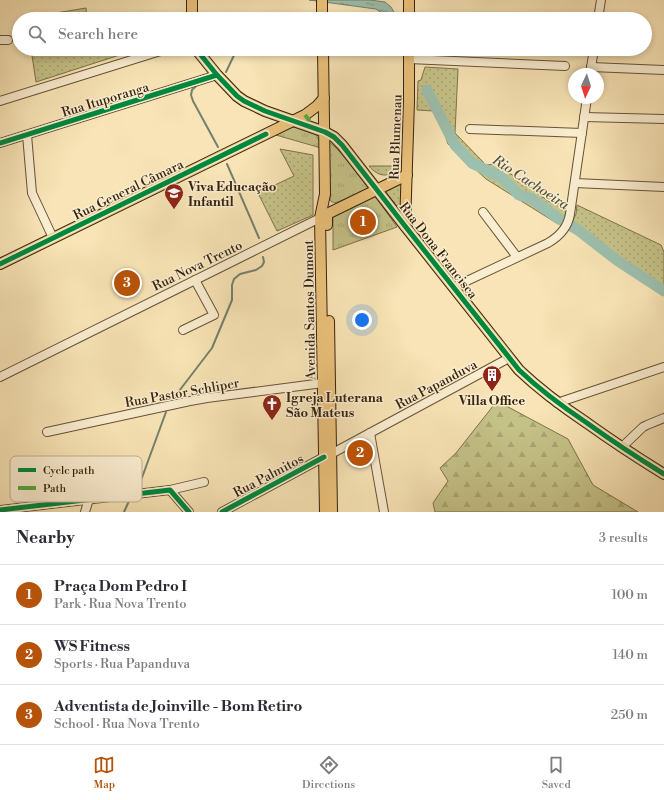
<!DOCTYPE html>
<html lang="en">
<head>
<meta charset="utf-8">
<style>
	:root { --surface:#fff; --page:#f2f2f3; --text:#2b2b33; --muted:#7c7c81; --line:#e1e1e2; --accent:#b45309 }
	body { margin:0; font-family:"Libre Bodoni",serif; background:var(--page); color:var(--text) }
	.compass { position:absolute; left:568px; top:68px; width:36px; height:36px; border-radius:50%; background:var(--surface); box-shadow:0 2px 6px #0003; rotate:184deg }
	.you { position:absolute; left:362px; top:320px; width:14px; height:14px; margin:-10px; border:3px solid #fff; border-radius:50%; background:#1a73e8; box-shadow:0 0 0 6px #1a73e833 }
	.badge { display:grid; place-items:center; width:26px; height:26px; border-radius:50%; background:var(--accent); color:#fff; font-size:13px; font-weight:700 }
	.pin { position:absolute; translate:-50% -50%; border:2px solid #fff; box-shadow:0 1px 4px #0006 }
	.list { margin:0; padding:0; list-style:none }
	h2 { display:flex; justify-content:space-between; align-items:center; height:52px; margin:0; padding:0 16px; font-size:17px }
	h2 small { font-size:13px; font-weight:400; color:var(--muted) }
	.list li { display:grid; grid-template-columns:26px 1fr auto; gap:12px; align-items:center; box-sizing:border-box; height:60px; padding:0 16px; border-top:1px solid var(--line) }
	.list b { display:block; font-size:15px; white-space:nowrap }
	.list p { margin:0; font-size:13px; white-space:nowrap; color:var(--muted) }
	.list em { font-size:13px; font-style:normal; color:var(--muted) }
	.icon { flex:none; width:22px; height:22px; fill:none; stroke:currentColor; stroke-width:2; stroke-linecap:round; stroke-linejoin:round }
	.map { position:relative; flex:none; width:664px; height:512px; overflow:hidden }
	.search { position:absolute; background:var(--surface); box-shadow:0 2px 6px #0003; left:12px; right:12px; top:12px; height:44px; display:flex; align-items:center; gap:10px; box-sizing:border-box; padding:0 14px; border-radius:22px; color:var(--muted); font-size:15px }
	.sheet { height:232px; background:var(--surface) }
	nav { display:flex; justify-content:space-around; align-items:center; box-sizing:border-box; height:56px; border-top:1px solid var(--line); background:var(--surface); font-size:11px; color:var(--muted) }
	nav a { display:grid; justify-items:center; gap:2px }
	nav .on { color:var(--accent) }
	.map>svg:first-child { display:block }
	.grass { fill:url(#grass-dots); stroke:#7e724a }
	.forest { fill:url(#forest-firs); stroke:#7e724a }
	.park { fill:url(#park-tufts); stroke:#7e724a }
	.pitch { fill:#c5c288; stroke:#7e724a }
	.water { fill:url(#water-ripples); stroke:#74816d }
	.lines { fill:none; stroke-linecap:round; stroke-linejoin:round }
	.stream { stroke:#74816d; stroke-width:2 }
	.river { stroke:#9dbfae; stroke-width:11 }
	.minor-casing { stroke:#665336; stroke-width:10 }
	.major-casing { stroke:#36230c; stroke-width:12 }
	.minor { stroke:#faedd0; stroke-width:8 }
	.major { stroke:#ecc27b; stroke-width:10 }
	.quiet { stroke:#55aa41; stroke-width:4; stroke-dasharray:8 4; stroke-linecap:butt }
	.cycleway-casing { stroke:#faedd0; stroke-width:8 }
	.cycleway { stroke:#00873e; stroke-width:5 }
	.labels { text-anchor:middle; stroke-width:3; stroke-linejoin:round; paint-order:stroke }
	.street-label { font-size:13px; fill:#36230c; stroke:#faedd0 }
	.poi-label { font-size:13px; font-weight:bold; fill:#36230c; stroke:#faedd0; text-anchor:start }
	.water-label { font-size:14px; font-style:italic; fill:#55523d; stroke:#faedd0 }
	.key { fill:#faedd0; stroke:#bfb095; stroke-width:1 }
	.key-label { font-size:11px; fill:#36230c }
</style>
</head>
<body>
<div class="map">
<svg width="664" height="512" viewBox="0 0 664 512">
	<defs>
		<pattern id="grass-dots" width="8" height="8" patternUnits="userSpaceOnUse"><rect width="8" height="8" fill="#c5c288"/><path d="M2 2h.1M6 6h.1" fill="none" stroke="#aaa674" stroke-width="1.8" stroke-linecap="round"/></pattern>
		<pattern id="forest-firs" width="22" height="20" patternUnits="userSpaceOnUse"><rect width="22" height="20" fill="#c5c288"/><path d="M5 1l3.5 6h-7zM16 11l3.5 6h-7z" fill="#aaa674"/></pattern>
		<pattern id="park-tufts" width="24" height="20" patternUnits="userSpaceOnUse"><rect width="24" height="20" fill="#c5c288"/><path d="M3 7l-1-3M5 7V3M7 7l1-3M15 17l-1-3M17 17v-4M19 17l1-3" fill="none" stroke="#aaa674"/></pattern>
		<pattern id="water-ripples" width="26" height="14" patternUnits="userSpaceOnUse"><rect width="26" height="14" fill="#9dbfae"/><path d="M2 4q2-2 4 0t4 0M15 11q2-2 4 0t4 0" fill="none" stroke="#819b8c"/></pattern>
	</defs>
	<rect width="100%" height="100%" fill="#f8e4b6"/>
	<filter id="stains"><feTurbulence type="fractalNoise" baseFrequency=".005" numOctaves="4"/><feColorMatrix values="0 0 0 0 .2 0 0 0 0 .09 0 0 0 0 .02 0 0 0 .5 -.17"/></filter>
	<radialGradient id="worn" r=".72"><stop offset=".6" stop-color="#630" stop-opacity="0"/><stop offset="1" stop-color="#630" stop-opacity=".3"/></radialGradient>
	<g class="grass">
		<path d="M31 49H132V51L36 82Z"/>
		<path d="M425 67 458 69 455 133 486 165 497 164 551 203 566 204V213L558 224 486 179 448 144 440 121 434 111 417 110 418 81 421 80Z"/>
		<path d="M280 149 313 155V215L277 231 258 193 294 176Z"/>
		<path d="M369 166H398C390 179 378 177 369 166Z"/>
		<path d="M402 183 401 212 385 191Z"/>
		<path d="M577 205 661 245 664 252V287L646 279 629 263 624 262 619 257 614 258 606 255 600 246 590 238 591 237 590 235 583 232 582 231 576 228 572 222 576 214Z"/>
	</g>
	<path class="forest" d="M497 401 568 439 593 485 638 512H435L433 503 448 481 440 468 456 453Z"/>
	<g class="park">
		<path d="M288 127C297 127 310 128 316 135 319 139 320 144 321 148L276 135 283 129Z"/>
		<path d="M329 142C345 155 357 172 369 189L338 202C334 203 333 203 330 200Z"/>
		<path d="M375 196 397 227 333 250V217Z"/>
	</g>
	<path class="pitch" d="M86 8 87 19H51L50 14Z"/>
	<path class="water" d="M309 0H370L385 2 391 7 398 19H388L385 15 376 9Z"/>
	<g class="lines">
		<g class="stream">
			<path d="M226 72 237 49"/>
			<path d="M197 85 192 90 191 95 193 101 218 147"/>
			<path d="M227 164 259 238"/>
			<path d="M176 395 212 348 232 300V285L234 279 240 274 256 270 262 266 264 262 263 257"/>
			<path d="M140 483 166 412"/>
			<path d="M124 512 129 501"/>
		</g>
		<path class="river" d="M427 90 455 145 472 163 502 178 519 195 530 198 558 218 578 230 618 261 664 291"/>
		<defs>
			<g id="minor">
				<path d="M598 19 601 0"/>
				<path d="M0 40H8"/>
				<path d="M409 59 565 66"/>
				<path d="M591 67 664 70"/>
				<path d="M590 74 594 49"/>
				<path d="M0 101 167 49"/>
				<path d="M584 117 664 119"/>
				<path d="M470 129 582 133"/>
				<path d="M27 135 32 193 53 238"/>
				<path d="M0 143 217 75"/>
				<path d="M575 183 664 187"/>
				<path d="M483 212 517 257"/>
				<path d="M454 287 548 243C560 236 568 227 570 214L587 98"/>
				<path d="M183 330 214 315 195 280"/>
				<path d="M0 377 320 218"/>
				<path d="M557 403 664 367"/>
				<path d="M47 432 190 401 207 398 323 383"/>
				<path d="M370 433 384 512"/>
				<path d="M622 447 643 427 647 425 664 418"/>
				<path d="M331 454 509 358"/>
				<path d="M170 490 204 482"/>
				<path d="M0 510 170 490 189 512"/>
				<path d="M85 512 89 499"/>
				<path d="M222 512 324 457"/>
			</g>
			<g id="major">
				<path d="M322 0V19"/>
				<path d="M409 0V19"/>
				<path d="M192 19V0"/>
				<path d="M196 49 217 75 237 96 244 101 265 111 325 132 334 137 342 145 405 226 519 370C540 390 563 407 587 423 612 441 638 458 664 474"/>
				<path d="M323 49 325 194 320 218 325 512"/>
				<path d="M327 225V214L407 175"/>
				<path d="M405 226 409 101V49"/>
				<path d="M0 264 305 115 317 106 324 98"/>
				<path d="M329 321 332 512"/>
			</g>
		</defs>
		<use href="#minor" class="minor-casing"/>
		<use href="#major" class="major-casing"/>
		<use href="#minor" class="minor"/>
		<use href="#major" class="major"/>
		<path class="quiet" d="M305 115 309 120 308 126"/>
		<defs>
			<g id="cycleway">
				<path d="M196 49 217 75 237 96 244 101 265 111 325 132 334 137 342 145 405 226 519 370C540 390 563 407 587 423 612 441 638 458 664 474"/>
				<path d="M0 143 217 75"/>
				<path d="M0 264 266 134"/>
				<path d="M0 510 170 490 189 512"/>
				<path d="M222 512 324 457"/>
			</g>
		</defs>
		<use href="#cycleway" class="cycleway-casing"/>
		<use href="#cycleway" class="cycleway"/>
	</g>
	<defs>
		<symbol id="school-pin" viewBox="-11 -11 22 30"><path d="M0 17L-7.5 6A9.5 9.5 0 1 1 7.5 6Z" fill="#8f2418" stroke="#faedd0"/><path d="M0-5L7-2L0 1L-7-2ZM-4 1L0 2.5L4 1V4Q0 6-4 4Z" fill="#fff"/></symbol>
		<symbol id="building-pin" viewBox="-11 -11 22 30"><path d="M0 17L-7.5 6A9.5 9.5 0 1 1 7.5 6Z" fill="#8f2418" stroke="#faedd0"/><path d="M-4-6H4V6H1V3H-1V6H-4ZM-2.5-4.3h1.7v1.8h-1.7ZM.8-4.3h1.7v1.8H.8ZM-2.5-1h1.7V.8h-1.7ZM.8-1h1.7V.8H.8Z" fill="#fff"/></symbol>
		<symbol id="church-pin" viewBox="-11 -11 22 30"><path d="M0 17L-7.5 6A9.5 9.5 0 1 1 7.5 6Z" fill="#8f2418" stroke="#faedd0"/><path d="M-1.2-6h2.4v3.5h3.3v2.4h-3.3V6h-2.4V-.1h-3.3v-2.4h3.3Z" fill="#fff"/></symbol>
	</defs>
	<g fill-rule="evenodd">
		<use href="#school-pin" x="163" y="182" width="22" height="30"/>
		<use href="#building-pin" x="481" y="364" width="22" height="30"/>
		<use href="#church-pin" x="261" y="393" width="22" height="30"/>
	</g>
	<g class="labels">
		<g class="street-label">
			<text transform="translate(105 99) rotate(-17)" y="5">Rua Ituporanga</text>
			<text transform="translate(395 137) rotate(-88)" y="5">Rua Blumenau</text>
			<text transform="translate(128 189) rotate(-26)" y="5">Rua General Câmara</text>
			<text transform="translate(439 250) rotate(52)" y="5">Rua Dona Francisca</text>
			<text transform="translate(197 265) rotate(-26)" y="5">Rua Nova Trento</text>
			<text transform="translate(309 310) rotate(-91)" y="5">Avenida Santos Dumont</text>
			<text transform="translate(436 384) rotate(-28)" y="5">Rua Papanduva</text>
			<text transform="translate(182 392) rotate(-10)" y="5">Rua Pastor Schliper</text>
			<text transform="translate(268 475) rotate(-28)" y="5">Rua Palmitos</text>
		</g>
		<g class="poi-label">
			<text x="188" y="191">Viva Educação<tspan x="188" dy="15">Infantil</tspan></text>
			<text x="286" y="402">Igreja Luterana<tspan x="286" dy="15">São Mateus</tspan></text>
			<text x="492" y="405" text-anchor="middle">Villa Office</text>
		</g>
		<g class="water-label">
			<text transform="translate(531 182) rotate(33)" y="5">Rio Cachoeira</text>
		</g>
	</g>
	<rect x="10" y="456" width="132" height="46" rx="6" class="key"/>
	<rect x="18" y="468" width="18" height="4" fill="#00873e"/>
	<rect x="18" y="486" width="18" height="4" fill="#55aa41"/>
	<g class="key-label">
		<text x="43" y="474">Cycle path</text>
		<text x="43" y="492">Path</text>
	</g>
	<rect width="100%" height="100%" filter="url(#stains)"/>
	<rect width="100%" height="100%" fill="url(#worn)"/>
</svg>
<svg class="compass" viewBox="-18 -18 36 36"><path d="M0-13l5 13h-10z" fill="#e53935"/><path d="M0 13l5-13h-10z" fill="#7c7c81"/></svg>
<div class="you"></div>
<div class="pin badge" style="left:363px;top:222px">1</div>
<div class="pin badge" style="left:360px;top:453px">2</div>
<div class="pin badge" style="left:127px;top:283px">3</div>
<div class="search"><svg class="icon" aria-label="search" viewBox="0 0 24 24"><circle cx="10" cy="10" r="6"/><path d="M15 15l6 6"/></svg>Search here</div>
</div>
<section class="sheet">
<h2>Nearby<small>3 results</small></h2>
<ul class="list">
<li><span class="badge">1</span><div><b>Praça Dom Pedro I</b><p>Park · Rua Nova Trento</p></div><em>100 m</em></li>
<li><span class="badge">2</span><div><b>WS Fitness</b><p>Sports · Rua Papanduva</p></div><em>140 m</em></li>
<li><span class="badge">3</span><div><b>Adventista de Joinville - Bom Retiro</b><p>School · Rua Nova Trento</p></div><em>250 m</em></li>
</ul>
</section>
<nav>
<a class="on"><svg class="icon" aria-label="map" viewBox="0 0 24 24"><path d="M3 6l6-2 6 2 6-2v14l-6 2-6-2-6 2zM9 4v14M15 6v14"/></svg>Map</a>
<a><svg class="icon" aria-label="directions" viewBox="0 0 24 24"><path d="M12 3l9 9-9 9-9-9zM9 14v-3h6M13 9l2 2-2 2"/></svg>Directions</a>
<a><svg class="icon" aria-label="saved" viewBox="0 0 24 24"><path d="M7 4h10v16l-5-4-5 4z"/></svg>Saved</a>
</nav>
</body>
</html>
